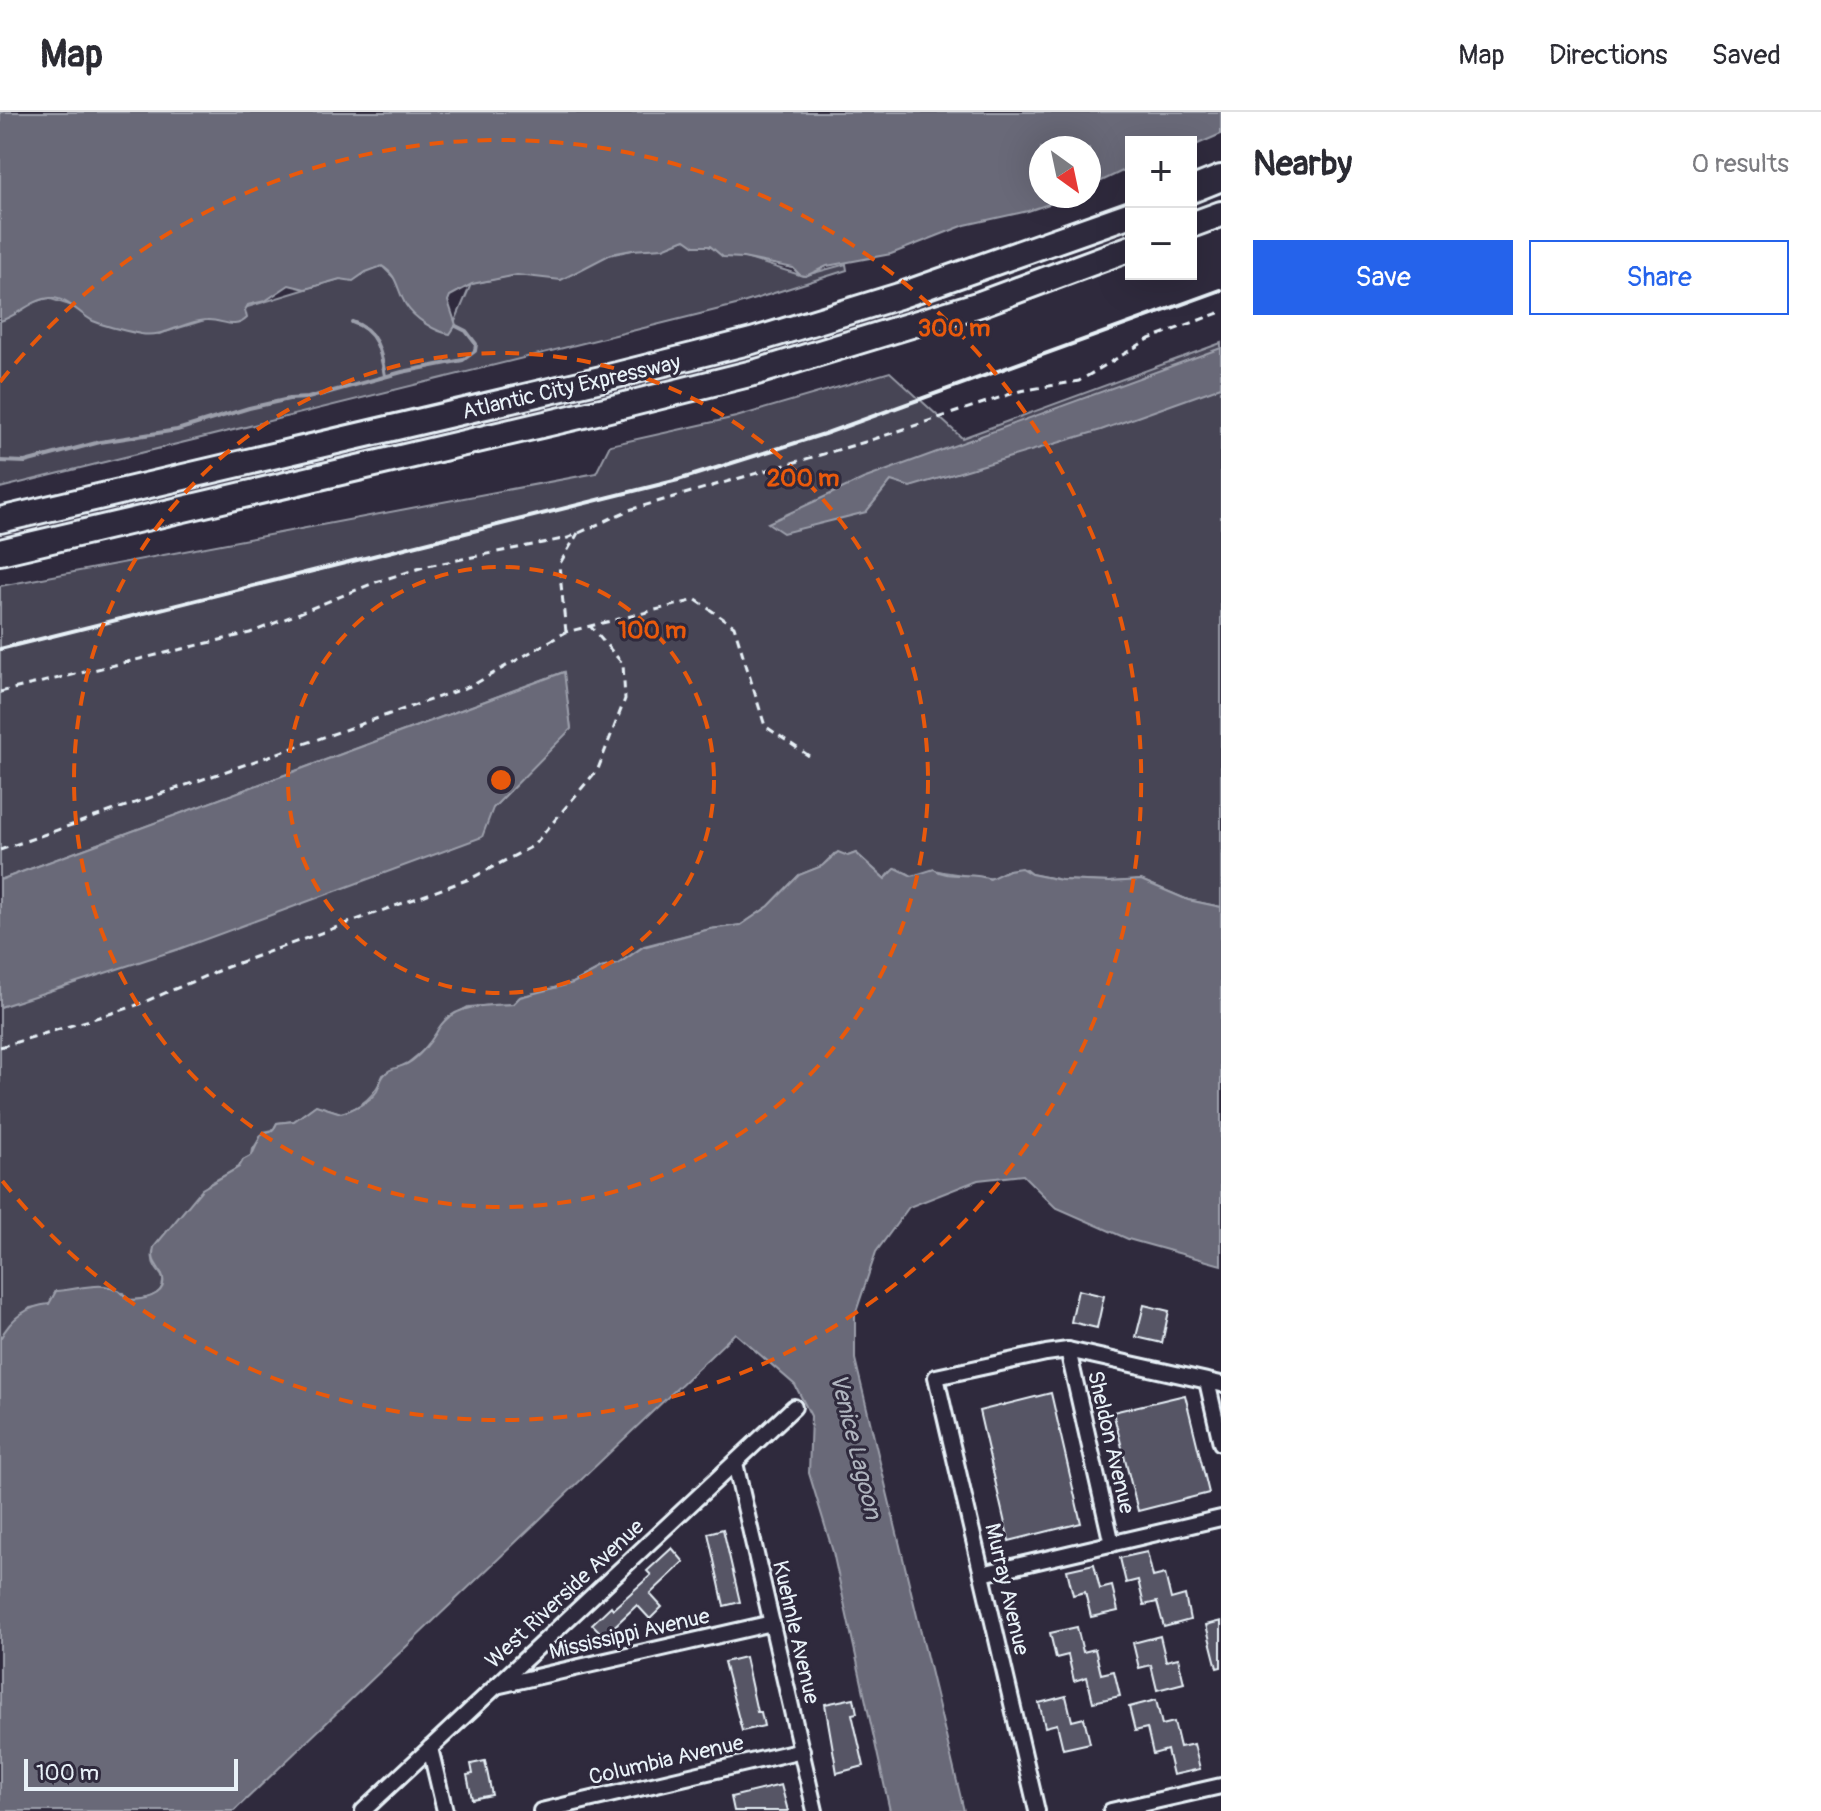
<!DOCTYPE html>
<html lang="en">
<head>
<meta charset="utf-8">
<style>
	:root { --surface:#fff; --page:#f2f2f3; --text:#2b2b33; --muted:#7c7c81; --line:#e1e1e2; --accent:#2563eb }
	body { margin:0; font-family:Pangolin,sans-serif; background:var(--page); color:var(--text) }
	.controls { position:absolute; right:24px; top:24px; display:grid; overflow:hidden; border-radius:0px; box-shadow:0 8px 32px #0002 }
	.controls button { width:72px; height:72px; display:grid; place-items:center; padding:0; border:0; border-bottom:2px solid var(--line); background:var(--surface); color:var(--text); font:40px sans-serif }
	.compass { position:absolute; left:1029px; top:24px; width:72px; height:72px; border-radius:50%; background:var(--surface); box-shadow:0 8px 32px #0002; rotate:147deg }
	.scale { position:absolute; left:24px; bottom:20px; width:214px; box-sizing:border-box; padding-left:8px; border:4px solid #e8f1f8; border-top:0; font-size:22px; line-height:28px; white-space:nowrap; color:#e8f1f8; -webkit-text-stroke:6px #2f2a3d; paint-order:stroke }
	.list { margin:0; padding:0; list-style:none }
	h2 { display:flex; justify-content:space-between; align-items:center; height:104px; margin:0; padding:0 32px; font-size:34px }
	h2 small { font-size:26px; font-weight:400; color:var(--muted) }
	.actions { display:flex; gap:16px; padding:24px 32px }
	.actions a { flex:1; padding:18px 0; border:2px solid var(--accent); border-radius:0px; text-align:center; font-size:28px; color:var(--accent) }
	.actions .main { background:var(--accent); color:#fff }
	.map { position:relative; flex:none; width:1221px; height:1699px; overflow:hidden }
	header { display:flex; align-items:center; gap:48px; box-sizing:border-box; height:112px; padding:0 40px; background:var(--surface); border-bottom:2px solid var(--line) }
	header strong { font-size:38px }
	nav { display:flex; gap:44px; margin-inline-start:auto; font-size:28px }
	main { display:flex }
	aside { flex:1; background:var(--surface) }
	.map>svg:first-child { display:block }
	.green { fill:#464455; stroke:#979aa6; stroke-width:2 }
	.water { fill:#696978; stroke:#9c9fab; stroke-width:2 }
	.lines { fill:none; stroke-linecap:round; stroke-linejoin:round }
	.stream { stroke:#9c9fab; stroke-width:4 }
	.building { fill:#575565; stroke:#e8f1f8; stroke-width:2 }
	.street-casing { stroke:#e8f1f8; stroke-width:20 }
	.highway-casing { stroke:#e8f1f8; stroke-width:30 }
	.path { stroke:#e8f1f8; stroke-width:3; stroke-dasharray:8 6; stroke-linecap:butt }
	.street { stroke:#2f2a3d; stroke-width:14 }
	.highway { stroke:#2f2a3d; stroke-width:24 }
	.rail { stroke:#e8f1f8; stroke-width:4 }
	.ring { fill:none; stroke:#e8590c; stroke-width:4; stroke-dasharray:14 10 }
	.labels { text-anchor:middle; stroke-width:6; stroke-linejoin:round; paint-order:stroke }
	.street-label { font-size:22px; fill:#e8f1f8; stroke:#2f2a3d }
	.water-label { font-size:24px; font-style:italic; fill:#afb4be; stroke:#2f2a3d }
	.centre { fill:#e8590c; stroke:#2f2a3d; stroke-width:4 }
	.ring-label { font-size:24px; text-anchor:middle; font-weight:bold; fill:#e8590c; stroke:#2f2a3d; stroke-width:6; stroke-linejoin:round; paint-order:stroke }
</style>
</head>
<body>
<header>
<strong>Map</strong>
<nav><a>Map</a><a>Directions</a><a>Saved</a></nav>
</header>
<main>
<div class="map">
<svg width="1221" height="1699" viewBox="0 0 1221 1699">
	<rect width="100%" height="100%" fill="#2f2a3d"/>
	<filter id="ink" filterUnits="userSpaceOnUse"><feTurbulence type="fractalNoise" baseFrequency=".0125" numOctaves="2"/><feDisplacementMap in="SourceGraphic" scale="16" xChannelSelector="R" yChannelSelector="G"/><feConvolveMatrix kernelMatrix="1 2 1 2 8 2 1 2 1" color-interpolation-filters="sRGB"/></filter>
	<g filter="url(#ink)">
		<g class="green">
			<path d="M685 127 803 164 846 152 847 158 736 193 0 376V200L48 186 159 222 382 154 450 221 471 172Z"/>
			<path d="M1221 231V795L1188 788 1141 768 1110 770 1061 768 1031 762 1025 757C1015 760 1003 765 993 766 989 767 939 760 936 758L912 764 907 761 891 760 885 767 856 741 848 744 838 741 834 742 822 754 799 763 769 794 741 813 710 817 644 834 618 852 601 856 573 871 520 885 513 892 468 895 446 907 430 933 408 951 383 963C375 984 362 995 341 1001L316 993 294 1009 277 1011 273 1018 264 1020 253 1037 252 1043 243 1048 239 1055 209 1072 166 1123C155 1131 148 1143 156 1156 159 1161 162 1162 163 1167 165 1186 140 1188 128 1188L124 1181 56 1179 49 1193 30 1196 0 1227V895L493 696 571 616 563 560 0 768V474L596 361 610 333 736 305 890 260 962 326Z"/>
		</g>
		<g class="water">
			<path d="M0 0H1221V22L1191 35V30H1131V55L1089 75V36H1041V84H1073L1028 99 965 113 891 142 827 154 806 164 800 163 793 156 743 146 723 145 710 134H695L685 127 663 136 632 138 611 142 561 168 517 163 472 172 450 184 448 189 456 213 450 222C435 220 414 206 406 193 397 179 398 163 382 154L366 160 353 169 340 167 305 177 289 173 265 189 248 193 245 198 247 206C234 219 222 207 207 208 183 209 165 226 141 222 126 219 107 215 93 209 79 202 67 185 50 186 33 187 17 204 0 209Z"/>
			<path d="M1221 236V275L1101 318 910 375 891 369 866 400 783 421 768 411 863 367Z"/>
			<path d="M564 560 571 617 493 696 482 725 179 837 0 895V768Z"/>
			<path d="M838 740 848 744 856 741 885 767 896 756 912 764 934 757C949 768 973 759 990 767L1008 758 1021 756 1031 762 1061 768 1110 770 1141 768 1188 788 1221 795V1153L1128 1127 1055 1095 1023 1063 978 1068 909 1095 876 1140 855 1203V1247L964 1699H890L833 1440 809 1361 811 1304 795 1273 735 1221 234 1699H0V1227C10 1208 26 1194 49 1192L56 1179C80 1178 112 1163 128 1188 140 1188 167 1185 163 1166 160 1152 150 1154 154 1135L202 1077 239 1055 243 1048 252 1043 261 1023 273 1019 277 1011 294 1009 316 993 341 1001C353 998 370 990 377 979 380 973 380 967 385 962 391 955 400 956 407 952 418 946 430 931 436 921 451 891 484 894 513 892L520 885 573 871 601 856 618 852 643 835 710 817 741 813 769 794 799 763 822 754Z"/>
		</g>
		<g class="lines">
			<g class="stream">
				<path d="M352 210C378 218 381 241 385 264"/>
				<path d="M0 349 25 350 100 330 177 318 249 296 289 287 308 286 402 260 463 248 475 239 476 232 466 219 456 214"/>
			</g>
		</g>
		<g class="building">
			<path d="M1078 1178 1104 1184 1097 1216 1071 1210Z"/>
			<path d="M1144 1193 1169 1199 1162 1231 1136 1225Z"/>
			<path d="M1051 1281 1081 1411 1009 1429 979 1299Z"/>
			<path d="M1185 1283 1209 1381 1138 1399 1113 1300Z"/>
			<path d="M723 1417 740 1490 724 1494 708 1421Z"/>
			<path d="M672 1436 684 1450 650 1482 662 1495 650 1507 637 1493 604 1524 592 1512 611 1494 613 1497 651 1463 647 1459Z"/>
			<path d="M1147 1440 1153 1465 1165 1462 1171 1487 1185 1483 1190 1508 1164 1515 1157 1490 1144 1493 1138 1468 1126 1471 1120 1446Z"/>
			<path d="M1094 1452 1100 1477 1112 1474 1118 1499 1091 1505 1085 1480 1073 1483 1067 1458Z"/>
			<path d="M1221 1509V1555L1217 1556 1206 1513Z"/>
			<path d="M1077 1515 1083 1540 1095 1537 1101 1562 1114 1559 1120 1584 1093 1590 1087 1565 1074 1569 1068 1543 1056 1546 1050 1521Z"/>
			<path d="M1160 1524 1166 1549 1178 1546 1184 1571 1157 1578 1151 1553 1139 1556 1133 1531Z"/>
			<path d="M745 1545 757 1600H761L764 1614 742 1619 724 1550Z"/>
			<path d="M1066 1584 1072 1609 1084 1606 1090 1631 1063 1637 1057 1612 1045 1615 1039 1591Z"/>
			<path d="M854 1586 857 1601 852 1602 864 1654 837 1661 825 1592Z"/>
			<path d="M1156 1588 1162 1613 1174 1610 1180 1635 1194 1632 1200 1657 1173 1663 1167 1638 1153 1642 1147 1616 1135 1619 1129 1595Z"/>
			<path d="M485 1649 492 1683 472 1687 467 1663 473 1662 471 1652Z"/>
			<path d="M781 1673 788 1699H734L731 1685Z"/>
		</g>
		<g class="lines">
			<defs>
				<g id="street">
					<path d="M1068 1238 1112 1432"/>
					<path d="M1207 1269 1221 1331"/>
					<path d="M735 1351 815 1699"/>
					<path d="M982 1462 1221 1406"/>
					<path d="M496 1574 772 1511"/>
					<path d="M430 1636 445 1699"/>
					<path d="M363 1699 794 1295"/>
					<path d="M541 1699 802 1638"/>
					<path d="M1037 1699 936 1265 1046 1241 1068 1238 1221 1272"/>
					<path d="M1111 1699 1221 1674"/>
				</g>
				<g id="highway">
					<path d="M1191 78 1221 66"/>
					<path d="M1191 113 1221 102"/>
					<path d="M0 408 601 267 752 229 899 184 1131 102"/>
					<path d="M0 440 605 298 757 260 980 192 1131 136"/>
				</g>
			</defs>
			<use href="#street" class="street-casing"/>
			<use href="#highway" class="highway-casing"/>
			<g class="path">
				<path d="M566 520 559 453 578 421"/>
				<path d="M0 580 250 521 376 470 427 454 568 426 629 398 865 330 1020 279 1079 269 1149 227 1221 200"/>
				<path d="M0 738 473 573 566 520 696 488 734 514 765 614 809 644"/>
				<path d="M0 935 132 895 227 855 472 766 533 734 598 657 625 587 623 552 590 514"/>
			</g>
			<use href="#street" class="street"/>
			<use href="#highway" class="highway"/>
			<path class="rail" d="M0 537 678 368 824 322 1221 178"/>
		</g>
	</g>
	<g class="ring">
		<circle cx="501" cy="668" r="213"/>
		<circle cx="501" cy="668" r="427"/>
		<path d="M0 270A640 640 0 1 1 0 1066"/>
	</g>
	<g class="labels">
		<g class="street-label">
			<text transform="translate(571 274) rotate(-13)" y="8">Atlantic City Expressway</text>
			<text transform="translate(1112 1330) rotate(77)" y="8">Sheldon Avenue</text>
			<text transform="translate(1008 1477) rotate(77)" y="8">Murray Avenue</text>
			<text transform="translate(564 1481) rotate(-43)" y="8">West Riverside Avenue</text>
			<text transform="translate(797 1520) rotate(77)" y="8">Kuehnle Avenue</text>
			<text transform="translate(629 1521) rotate(-13)" y="8">Mississippi Avenue</text>
			<text transform="translate(666 1647) rotate(-13)" y="8">Columbia Avenue</text>
		</g>
		<g class="water-label">
			<text transform="translate(856 1334) rotate(76)" y="8">Venice Lagoon</text>
		</g>
	</g>
	<circle cx="501" cy="668" r="12" class="centre"/>
	<g class="ring-label">
		<text x="954" y="224">300 m</text>
		<text x="803" y="374">200 m</text>
		<text x="652" y="526">100 m</text>
	</g>
</svg>
<div class="controls">
<button>+</button>
<button>−</button>
</div>
<svg class="compass" viewBox="-18 -18 36 36"><path d="M0-13l5 13h-10z" fill="#e53935"/><path d="M0 13l5-13h-10z" fill="#7c7c81"/></svg>
<div class="scale">100 m</div>
</div>
<aside>
<h2>Nearby<small>0 results</small></h2>
<ul class="list">
</ul>
<div class="actions"><a class="main">Save</a><a>Share</a></div>
</aside>
</main>
</body>
</html>
